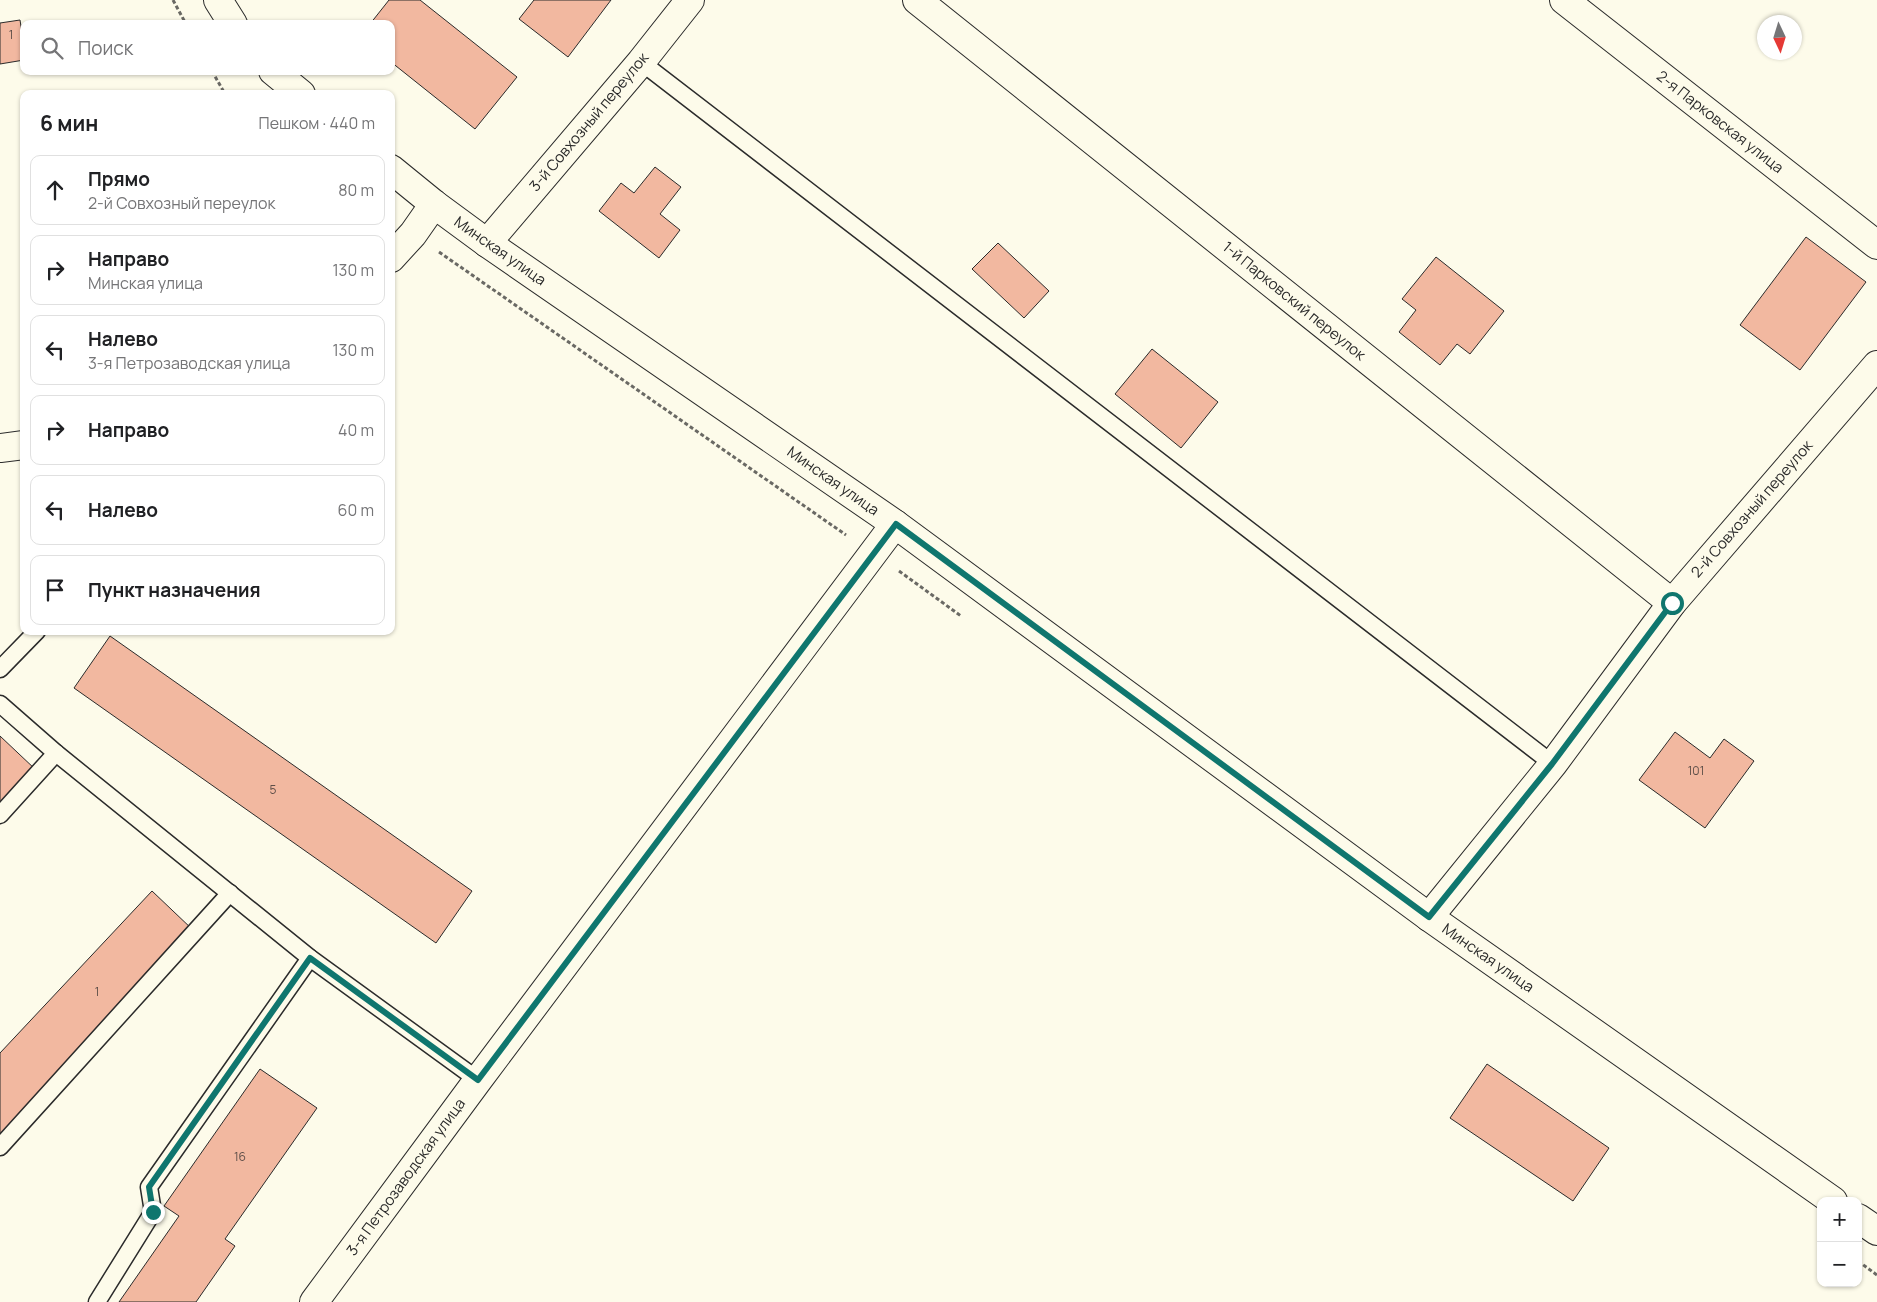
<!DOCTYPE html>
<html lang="ru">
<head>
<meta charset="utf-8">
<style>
	:root { --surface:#fff; --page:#f2f2f2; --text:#202124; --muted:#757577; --line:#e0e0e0 }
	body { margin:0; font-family:Manrope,sans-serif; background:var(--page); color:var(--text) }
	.controls { position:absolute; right:15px; bottom:15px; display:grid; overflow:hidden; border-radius:10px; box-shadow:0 1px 4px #0004 }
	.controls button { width:45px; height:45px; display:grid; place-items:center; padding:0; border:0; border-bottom:1px solid var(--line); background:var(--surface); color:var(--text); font:25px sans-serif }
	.compass { position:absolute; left:1757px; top:15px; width:45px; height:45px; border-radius:50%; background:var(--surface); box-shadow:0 1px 4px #0004; rotate:176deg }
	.stop { position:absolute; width:15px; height:15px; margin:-11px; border:4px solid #0f766e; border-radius:50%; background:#fff }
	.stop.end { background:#0f766e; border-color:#fff; box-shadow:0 1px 5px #0008 }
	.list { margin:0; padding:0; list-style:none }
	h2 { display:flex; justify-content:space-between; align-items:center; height:65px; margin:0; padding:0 20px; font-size:21px }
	h2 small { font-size:16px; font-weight:400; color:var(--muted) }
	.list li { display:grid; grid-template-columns:32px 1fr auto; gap:15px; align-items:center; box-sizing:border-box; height:70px; margin:0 10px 10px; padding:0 10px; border:1px solid var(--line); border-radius:10px }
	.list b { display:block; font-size:19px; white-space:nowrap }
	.list p { margin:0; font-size:16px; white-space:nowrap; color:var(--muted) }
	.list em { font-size:16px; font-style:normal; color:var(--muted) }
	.icon { flex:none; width:28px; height:28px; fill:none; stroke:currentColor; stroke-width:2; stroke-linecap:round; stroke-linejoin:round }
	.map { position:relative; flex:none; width:1877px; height:1302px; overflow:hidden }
	.search { position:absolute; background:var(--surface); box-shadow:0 1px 4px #0004; left:20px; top:20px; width:375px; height:55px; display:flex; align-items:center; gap:12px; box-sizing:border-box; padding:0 18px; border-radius:10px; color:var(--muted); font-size:19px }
	.panel { position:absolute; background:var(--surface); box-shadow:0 1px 4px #0004; left:20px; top:90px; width:375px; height:545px; border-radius:10px }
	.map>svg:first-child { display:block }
	.building { fill:#f2b8a0; stroke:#2b2b2b }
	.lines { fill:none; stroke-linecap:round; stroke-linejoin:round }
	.lane-casing { stroke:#2b2b2b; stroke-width:19 }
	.street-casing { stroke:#2b2b2b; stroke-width:30 }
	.secondary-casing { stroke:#2b2b2b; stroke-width:30 }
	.path { stroke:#6a6964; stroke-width:3; stroke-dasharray:4 2.5; stroke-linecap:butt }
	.lane { stroke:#fdfbea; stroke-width:16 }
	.street { stroke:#fdfbea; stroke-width:28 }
	.secondary { stroke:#fdfbea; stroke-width:28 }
	.route { stroke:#0f766e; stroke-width:6 }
	.labels { text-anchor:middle; stroke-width:4; stroke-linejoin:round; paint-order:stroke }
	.number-label { font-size:12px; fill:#5d4e48 }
	.street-label { font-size:15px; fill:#2b2b2b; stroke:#fdfbea }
</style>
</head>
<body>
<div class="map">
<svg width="1877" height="1302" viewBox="0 0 1877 1302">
	<rect width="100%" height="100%" fill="#fdfbea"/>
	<g class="building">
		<path d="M389 0H420L517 77 475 129 391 62V24H370Z"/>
		<path d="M534 0H611L568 57 519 19Z"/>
		<path d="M20 20 24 46V60L0 64V23Z"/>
		<path d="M655 167 681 187 660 214 680 230 659 258 599 211 621 183 634 193Z"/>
		<path d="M1806 237 1866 282 1800 370 1740 325Z"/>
		<path d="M998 243 1049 291 1024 318 972 269Z"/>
		<path d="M1436 257 1504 311 1470 354 1457 344 1440 365 1399 332 1416 310 1402 299Z"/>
		<path d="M1152 349 1218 402 1181 448 1115 394Z"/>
		<path d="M110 636 472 891 436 943 74 688Z"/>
		<path d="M1675 732 1710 758 1724 739 1754 761 1705 828 1639 780Z"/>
		<path d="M0 736 36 770 0 808Z"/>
		<path d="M152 891 193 930 0 1137V1053Z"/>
		<path d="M1487 1064 1609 1148 1573 1201 1450 1118Z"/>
		<path d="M260 1069 317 1108 225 1239 235 1246 196 1302H119L179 1216 164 1206Z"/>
	</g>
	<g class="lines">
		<defs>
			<g id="lane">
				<path d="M641 62 1553 764"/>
				<path d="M0 669 37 631"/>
				<path d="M0 704 56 753 310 958 478 1080"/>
				<path d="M0 815 56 753"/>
				<path d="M0 1147 230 893"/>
				<path d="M97 1302 153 1212 149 1187 310 958"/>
			</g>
			<g id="street">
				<path d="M917 0 1672 603"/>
				<path d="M1564 0 1877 245"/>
				<path d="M487 243 641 62 690 0"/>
				<path d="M391 258 413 234 434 204"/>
				<path d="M0 448 24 445"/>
				<path d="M1429 917 1553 764 1672 603 1877 365"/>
				<path d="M314 1302 478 1080 895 524"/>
			</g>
			<g id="secondary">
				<path d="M218 0 233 24"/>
				<path d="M273 71 301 94"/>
				<path d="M391 169 434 204 487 243 895 524 1429 917 1833 1201"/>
				<path d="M1858 1218 1877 1231"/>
			</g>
		</defs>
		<use href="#lane" class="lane-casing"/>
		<use href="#street" class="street-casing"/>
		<use href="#secondary" class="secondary-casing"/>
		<g class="path">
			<path d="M173 0 186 24"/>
			<path d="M212 71 225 94"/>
			<path d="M439 252 846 535"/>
			<path d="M899 571 961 616"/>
			<path d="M1858 1261 1877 1275"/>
		</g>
		<use href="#lane" class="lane"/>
		<use href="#street" class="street"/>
		<use href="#secondary" class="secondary"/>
	</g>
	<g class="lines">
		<path class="route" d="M153 1212 149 1187 310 958 478 1080 896 524 1429 917 1552 764 1672 603"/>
	</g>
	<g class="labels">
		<g class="number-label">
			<text x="11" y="39">1</text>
			<text x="1696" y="775">101</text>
			<text x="273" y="794">5</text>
			<text x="97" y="996">1</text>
			<text x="240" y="1161">16</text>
		</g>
		<g class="street-label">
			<text transform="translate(589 122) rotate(-50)" y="5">3-й Совхозный переулок</text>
			<text transform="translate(1720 122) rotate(38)" y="5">2-я Парковская улица</text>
			<text transform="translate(500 251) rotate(35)" y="5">Минская улица</text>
			<text transform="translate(1294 301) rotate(39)" y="5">1-й Парковский переулок</text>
			<text transform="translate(833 481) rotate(35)" y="5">Минская улица</text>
			<text transform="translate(1752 509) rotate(-49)" y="5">2-й Совхозный переулок</text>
			<text transform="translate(1488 958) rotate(35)" y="5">Минская улица</text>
			<text transform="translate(406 1177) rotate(-54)" y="5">3-я Петрозаводская улица</text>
		</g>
	</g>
</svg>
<div class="controls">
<button>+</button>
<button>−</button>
</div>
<svg class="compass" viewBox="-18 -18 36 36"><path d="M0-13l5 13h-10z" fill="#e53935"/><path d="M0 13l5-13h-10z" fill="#757577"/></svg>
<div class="stop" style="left:1672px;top:603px"></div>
<div class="stop end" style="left:153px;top:1212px"></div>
<div class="search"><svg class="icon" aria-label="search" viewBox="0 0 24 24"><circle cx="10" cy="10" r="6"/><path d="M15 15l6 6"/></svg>Поиск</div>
<section class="panel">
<h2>6 мин<small>Пешком · 440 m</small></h2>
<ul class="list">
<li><svg class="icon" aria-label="ahead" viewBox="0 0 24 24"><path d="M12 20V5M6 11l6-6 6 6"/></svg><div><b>Прямо</b><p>2-й Совхозный переулок</p></div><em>80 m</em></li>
<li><svg class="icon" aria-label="right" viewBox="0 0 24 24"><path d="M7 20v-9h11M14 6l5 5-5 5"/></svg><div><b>Направо</b><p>Минская улица</p></div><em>130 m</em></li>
<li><svg class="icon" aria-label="left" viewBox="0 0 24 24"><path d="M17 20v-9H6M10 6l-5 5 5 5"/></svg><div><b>Налево</b><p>3-я Петрозаводская улица</p></div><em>130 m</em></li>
<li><svg class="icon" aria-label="right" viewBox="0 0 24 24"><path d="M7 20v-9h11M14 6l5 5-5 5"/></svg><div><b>Направо</b></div><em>40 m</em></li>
<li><svg class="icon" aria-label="left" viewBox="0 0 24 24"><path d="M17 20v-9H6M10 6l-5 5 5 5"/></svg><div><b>Налево</b></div><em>60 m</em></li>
<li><svg class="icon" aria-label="arrive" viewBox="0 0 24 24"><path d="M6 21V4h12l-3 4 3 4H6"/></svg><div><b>Пункт назначения</b></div></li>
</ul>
</section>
</div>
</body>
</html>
